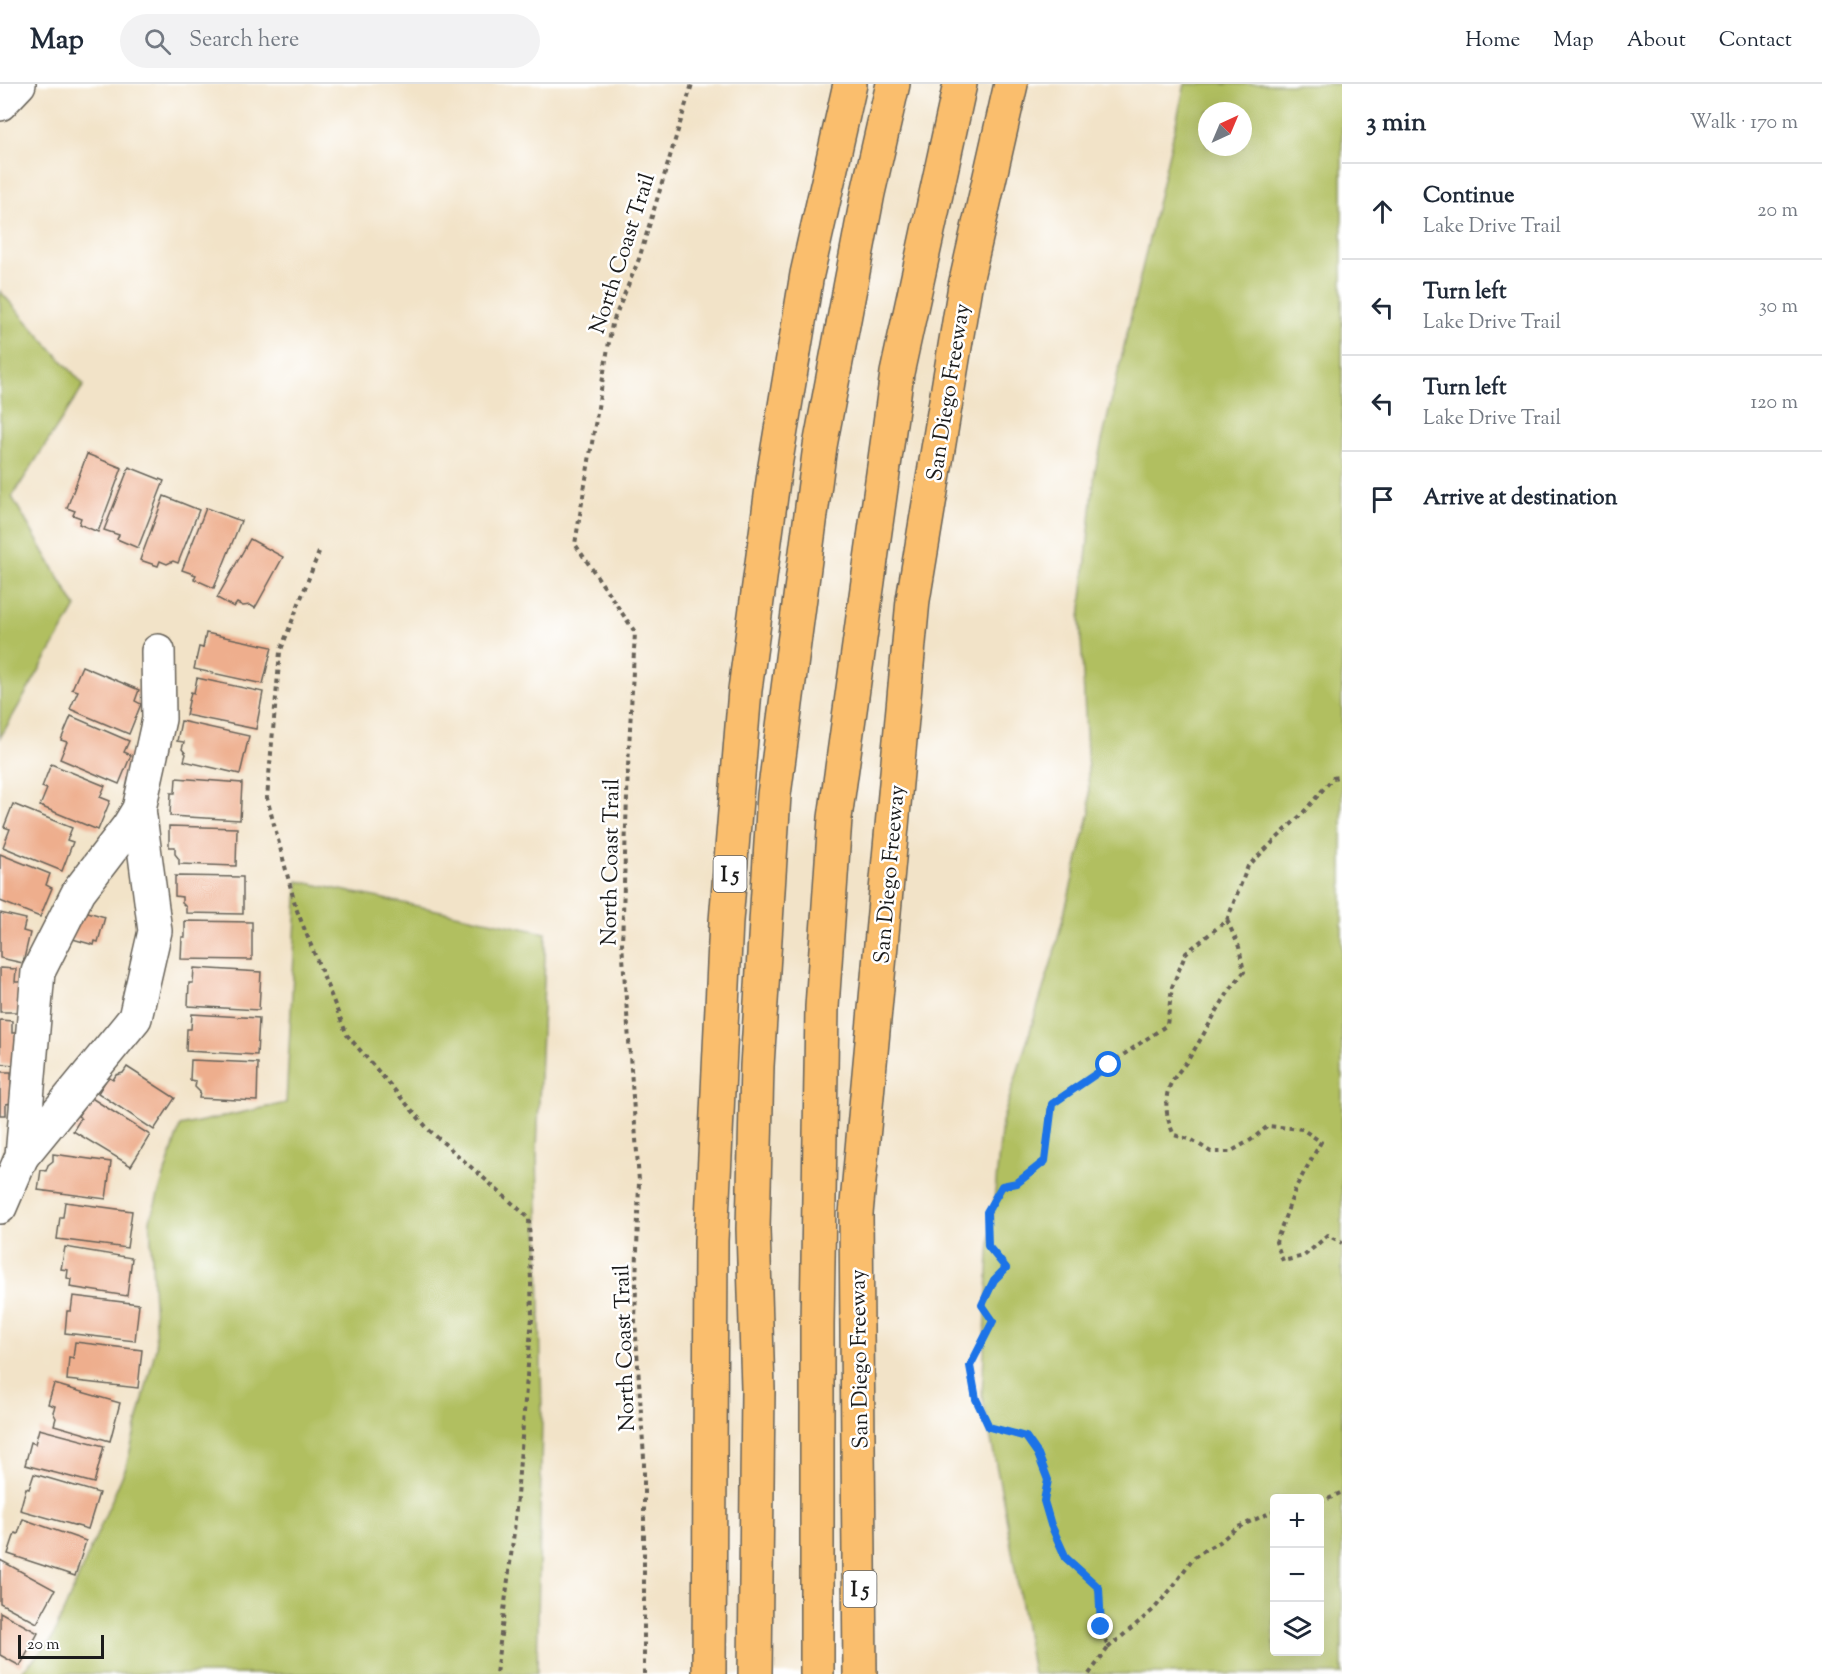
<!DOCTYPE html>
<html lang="en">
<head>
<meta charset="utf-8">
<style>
	:root { --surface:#fff; --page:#f2f2f3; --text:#1f2937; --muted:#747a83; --line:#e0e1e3 }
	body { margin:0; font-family:"Sorts Mill Goudy",serif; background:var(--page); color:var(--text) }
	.controls { position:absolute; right:18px; bottom:18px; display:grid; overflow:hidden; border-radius:6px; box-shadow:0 6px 24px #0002 }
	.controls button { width:54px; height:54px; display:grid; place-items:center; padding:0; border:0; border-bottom:2px solid var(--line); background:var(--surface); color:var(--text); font:30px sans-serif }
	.compass { position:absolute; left:1198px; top:18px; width:54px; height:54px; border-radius:50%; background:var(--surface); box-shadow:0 6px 24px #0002; rotate:44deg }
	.scale { position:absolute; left:18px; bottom:15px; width:86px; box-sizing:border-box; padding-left:6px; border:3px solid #1c1c1c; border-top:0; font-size:16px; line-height:21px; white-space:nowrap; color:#1c1c1c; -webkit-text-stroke:4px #fff; paint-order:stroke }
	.stop { position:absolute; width:18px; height:18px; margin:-14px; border:4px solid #1a73e8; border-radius:50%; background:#fff }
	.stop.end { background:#1a73e8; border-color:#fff; box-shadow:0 2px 6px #0008 }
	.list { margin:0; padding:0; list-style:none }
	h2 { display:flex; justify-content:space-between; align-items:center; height:78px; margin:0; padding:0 24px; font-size:26px }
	h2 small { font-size:20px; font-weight:400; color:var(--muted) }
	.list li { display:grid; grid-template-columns:39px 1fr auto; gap:18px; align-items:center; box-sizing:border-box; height:96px; padding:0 24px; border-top:2px solid var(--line) }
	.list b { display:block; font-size:22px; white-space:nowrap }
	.list p { margin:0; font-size:20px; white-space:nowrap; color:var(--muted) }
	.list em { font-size:20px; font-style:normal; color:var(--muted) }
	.icon { flex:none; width:33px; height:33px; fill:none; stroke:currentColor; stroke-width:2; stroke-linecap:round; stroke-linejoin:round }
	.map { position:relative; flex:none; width:1342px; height:1590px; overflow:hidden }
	header { display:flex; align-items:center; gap:36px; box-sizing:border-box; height:84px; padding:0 30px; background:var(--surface); border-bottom:2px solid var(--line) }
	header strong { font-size:28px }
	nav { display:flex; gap:33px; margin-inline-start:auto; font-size:21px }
	.search { width:420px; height:54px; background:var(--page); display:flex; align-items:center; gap:15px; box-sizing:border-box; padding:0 21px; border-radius:33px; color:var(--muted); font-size:22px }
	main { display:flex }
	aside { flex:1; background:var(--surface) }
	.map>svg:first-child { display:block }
	.green { fill:#b1bf61; stroke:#666e3e; stroke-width:1.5; fill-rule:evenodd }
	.building { fill:#eeae8d }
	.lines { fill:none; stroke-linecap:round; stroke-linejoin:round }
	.minor-casing { stroke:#676258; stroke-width:36 }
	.highway-casing { stroke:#676258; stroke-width:36 }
	.path { stroke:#676258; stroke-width:4; stroke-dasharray:4.5 4.5; stroke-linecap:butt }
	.minor { stroke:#fff; stroke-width:33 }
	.highway { stroke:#fabe6d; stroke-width:33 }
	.route { stroke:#1a73e8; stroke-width:8 }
	.labels { text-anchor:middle; stroke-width:5; stroke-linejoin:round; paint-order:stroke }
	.shield { fill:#fff; stroke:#606060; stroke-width:1.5 }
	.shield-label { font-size:21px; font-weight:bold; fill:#1c1c1c }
	.street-label { font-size:22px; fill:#1c1c1c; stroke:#fff }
</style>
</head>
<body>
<header>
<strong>Map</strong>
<div class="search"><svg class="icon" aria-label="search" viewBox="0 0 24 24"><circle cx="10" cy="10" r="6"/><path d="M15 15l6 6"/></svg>Search here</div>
<nav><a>Home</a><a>Map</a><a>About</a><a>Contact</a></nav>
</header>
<main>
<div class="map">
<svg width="1342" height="1590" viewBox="0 0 1342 1590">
	<rect width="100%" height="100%" fill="#fff"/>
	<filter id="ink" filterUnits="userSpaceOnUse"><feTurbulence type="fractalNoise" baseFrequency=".0167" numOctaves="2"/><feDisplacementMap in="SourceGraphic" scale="12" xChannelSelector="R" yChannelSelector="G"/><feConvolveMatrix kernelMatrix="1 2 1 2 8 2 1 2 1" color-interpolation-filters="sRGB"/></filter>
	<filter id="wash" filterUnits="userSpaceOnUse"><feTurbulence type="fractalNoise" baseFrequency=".008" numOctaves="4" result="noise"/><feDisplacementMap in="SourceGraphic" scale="24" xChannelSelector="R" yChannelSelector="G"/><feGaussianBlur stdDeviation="1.35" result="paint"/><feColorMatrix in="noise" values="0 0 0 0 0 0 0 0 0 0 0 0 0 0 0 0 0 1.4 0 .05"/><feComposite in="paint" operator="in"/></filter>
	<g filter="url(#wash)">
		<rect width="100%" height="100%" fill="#f2e3c8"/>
		<g class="green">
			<path d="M1185 0H1342V1590H1033L1003 1415 982 1311 989 1169 1002 1038 1053 873 1090 728 1080 535 1095 387ZM1207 27H1243V63H1207ZM1320 1414V1568H1274V1414Z"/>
			<path d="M0 207 84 301 12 413 76 523 0 654Z"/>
			<path d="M298 797 546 849 537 1066 542 1333 537 1590H19L51 1557 126 1383 156 1263 150 1136 180 1042 286 1019Z"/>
		</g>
		<g id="blocks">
			<g class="building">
				<path d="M87 370 122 384 98 448 79 440 81 434 73 431 75 427 67 424Z"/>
				<path d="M129 383 164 397 138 464 117 455 119 451 104 446Z"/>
				<path d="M164 412 199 426 178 479 173 477 167 480 160 477 158 482 140 476Z"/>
				<path d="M206 424 241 437 214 504 194 495 196 491 182 486Z"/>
				<path d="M250 455 283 473 255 524 250 521 243 522 237 519 234 523 217 514Z"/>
				<path d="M206 549 272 563 263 600 194 585 199 563 203 564Z"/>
				<path d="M82 582 139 606 135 617 141 620 129 650 70 625 78 607 72 605Z"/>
				<path d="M197 594 263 608 256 645 186 631 191 608 194 609Z"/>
				<path d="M71 632 129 657 124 668 131 671 119 700 60 675 67 658 61 656Z"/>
				<path d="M181 637 249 652 240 690 184 677 186 670 182 665 184 658 177 657Z"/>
				<path d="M51 680 105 702 100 713 110 717 98 746 40 722 47 705 42 703Z"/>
				<path d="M176 694 242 699 240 736 170 732 171 709H175Z"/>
				<path d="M13 720 72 744 67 756 73 758 62 787 3 763 10 745 4 743Z"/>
				<path d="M169 742 237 744 236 782 179 780V775L175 770V763H169Z"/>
				<path d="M0 770 50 790 46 801 52 804 40 833 0 817Z"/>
				<path d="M175 792 243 793V830L186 829V823L182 819V813L175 812Z"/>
				<path d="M74 824 105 833 98 858 95 857 94 861 69 854Z"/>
				<path d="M0 829 26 835 23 847 30 849 23 879 0 874Z"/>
				<path d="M185 837 252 838V876L181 875 182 853H185Z"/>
				<path d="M0 884 16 885 15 898H21L20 928H0Z"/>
				<path d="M194 884 261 888 259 926 188 922 189 899H193Z"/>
				<path d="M192 930 259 934 257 971 186 967 187 945H191Z"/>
				<path d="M0 936 12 937V949H19L17 981 0 980Z"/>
				<path d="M191 976 258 979 257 1017 199 1014 200 1008 195 1003 196 997 190 996Z"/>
				<path d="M127 983 175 1014 154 1046 98 1009 108 993 113 996 116 991 123 989Z"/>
				<path d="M0 988H11L12 1019 6 1020V1031H0Z"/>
				<path d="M90 1013 150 1051 131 1082 73 1047 81 1034 78 1032Z"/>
				<path d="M53 1070 111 1078 106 1115 38 1106 41 1086 46 1087 48 1081 53 1077Z"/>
				<path d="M65 1118 132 1127 127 1164 57 1155 60 1133H63Z"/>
				<path d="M65 1163 132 1174 127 1212 70 1203 71 1195 67 1194 68 1186 61 1185Z"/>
				<path d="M73 1212 139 1220 135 1257 65 1249 67 1227H71Z"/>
				<path d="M75 1258 142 1266 138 1304 67 1296 69 1273 73 1274Z"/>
				<path d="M54 1300 120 1319 110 1357 54 1341 56 1334 53 1328 55 1322 48 1320Z"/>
				<path d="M39 1345 104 1362 94 1399 25 1381 31 1358 35 1360Z"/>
				<path d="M34 1390 99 1409 88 1445 20 1426 26 1404 29 1405Z"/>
				<path d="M23 1435 86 1457 75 1492 8 1470 15 1449 18 1450Z"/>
				<path d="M0 1476 55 1506 37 1539 0 1519Z"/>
				<path d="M0 1528 38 1549 20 1582 0 1571Z"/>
			</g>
		</g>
	</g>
	<g filter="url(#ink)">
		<use href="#blocks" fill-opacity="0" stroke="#676258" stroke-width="1.5"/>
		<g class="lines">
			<defs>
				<g id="minor">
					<path d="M0 20 19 0"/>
					<path d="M22 1072 135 934 155 847 139 725"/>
					<path d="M0 1123 22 1072 38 888 79 807 128 743 139 725 159 635 158 567"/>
				</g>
				<g id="highway">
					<path d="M709 1590 711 1157 726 837 745 606 775 382 807 190 850 0"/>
					<path d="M755 1590 758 1305 753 1145 757 982 774 711 820 362 868 109 893 0"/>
					<path d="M817 1590V1241L822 923 835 734 897 289 960 0"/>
					<path d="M860 1590 856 1130 913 516 965 202 1011 0"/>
				</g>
			</defs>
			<use href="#minor" class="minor-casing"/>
			<use href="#highway" class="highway-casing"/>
			<g class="path">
				<path d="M319 468 280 568 267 714 296 824 347 951 429 1046 529 1134 532 1233 514 1448 496 1590"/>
				<path d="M1227 836 1239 863 1244 888C1222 913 1209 943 1191 971 1183 985 1170 994 1167 1011 1165 1026 1168 1038 1174 1051L1192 1056 1211 1068H1230L1251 1056 1268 1042 1302 1045 1321 1058 1296 1103 1276 1158 1283 1177 1304 1172 1328 1151 1342 1159"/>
				<path d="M1320 1419 1342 1408"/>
				<path d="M1108 1564 1153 1526 1172 1504 1193 1474 1206 1465 1220 1458 1236 1444 1274 1427"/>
				<path d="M644 1590V1374L635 1237 639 1097 622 859 628 683 635 548 575 460 612 240 639 175 692 0"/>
				<path d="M1089 1590 1108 1564 1101 1543 1099 1504 1066 1474 1051 1441 1045 1417 1048 1396 1038 1370 1026 1353 989 1343 976 1315 970 1282 993 1237 982 1221 994 1196 1006 1183 988 1162 987 1128 1002 1103 1017 1099 1045 1077 1051 1020 1167 941 1172 903 1186 869 1227 836 1248 782 1301 731 1333 694 1342 692"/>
			</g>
			<use href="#minor" class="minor"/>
			<use href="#highway" class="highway"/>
		</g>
	</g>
	<g class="lines" filter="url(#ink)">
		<path class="route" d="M1101 1543 1099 1504 1066 1474 1051 1441 1044 1417 1048 1396 1038 1370 1026 1353 989 1343 976 1315 970 1282 993 1237 982 1221 994 1196 1006 1184 988 1162 987 1128 1002 1102 1017 1099 1045 1077 1052 1020 1109 981"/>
	</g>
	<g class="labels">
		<g class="shield">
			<rect x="713.5" y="772" width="33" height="36" rx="4.5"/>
			<rect x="843.5" y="1487" width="33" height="36" rx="4.5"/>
		</g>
		<g class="shield-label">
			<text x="730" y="797">I 5</text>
			<text x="860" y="1512">I 5</text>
		</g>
		<g class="street-label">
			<text transform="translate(621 169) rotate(-72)" y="8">North Coast Trail</text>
			<text transform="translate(947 308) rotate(-81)" y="8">San Diego Freeway</text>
			<text transform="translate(609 778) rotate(-89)" y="8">North Coast Trail</text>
			<text transform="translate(888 790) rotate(-85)" y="8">San Diego Freeway</text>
			<text transform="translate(623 1264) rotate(-92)" y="8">North Coast Trail</text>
			<text transform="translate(858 1275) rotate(-91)" y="8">San Diego Freeway</text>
		</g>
	</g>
</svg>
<div class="controls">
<button>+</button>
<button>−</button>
<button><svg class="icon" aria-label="layers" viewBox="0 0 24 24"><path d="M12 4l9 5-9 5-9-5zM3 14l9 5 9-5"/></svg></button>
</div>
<svg class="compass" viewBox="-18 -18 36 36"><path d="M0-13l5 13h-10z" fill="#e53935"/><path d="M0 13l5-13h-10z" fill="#747a83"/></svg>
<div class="scale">20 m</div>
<div class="stop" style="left:1109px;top:981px"></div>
<div class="stop end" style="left:1101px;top:1543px"></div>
</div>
<aside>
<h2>3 min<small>Walk · 170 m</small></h2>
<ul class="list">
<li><svg class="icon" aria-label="ahead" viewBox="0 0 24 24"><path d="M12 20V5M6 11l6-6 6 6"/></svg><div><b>Continue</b><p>Lake Drive Trail</p></div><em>20 m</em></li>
<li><svg class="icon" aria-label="left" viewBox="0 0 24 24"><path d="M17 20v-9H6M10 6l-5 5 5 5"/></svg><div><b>Turn left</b><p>Lake Drive Trail</p></div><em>30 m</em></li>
<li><svg class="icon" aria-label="left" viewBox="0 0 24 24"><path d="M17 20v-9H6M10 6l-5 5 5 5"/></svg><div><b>Turn left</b><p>Lake Drive Trail</p></div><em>120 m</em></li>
<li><svg class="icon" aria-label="arrive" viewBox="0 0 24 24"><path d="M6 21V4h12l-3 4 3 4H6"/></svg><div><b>Arrive at destination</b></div></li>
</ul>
</aside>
</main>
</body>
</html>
